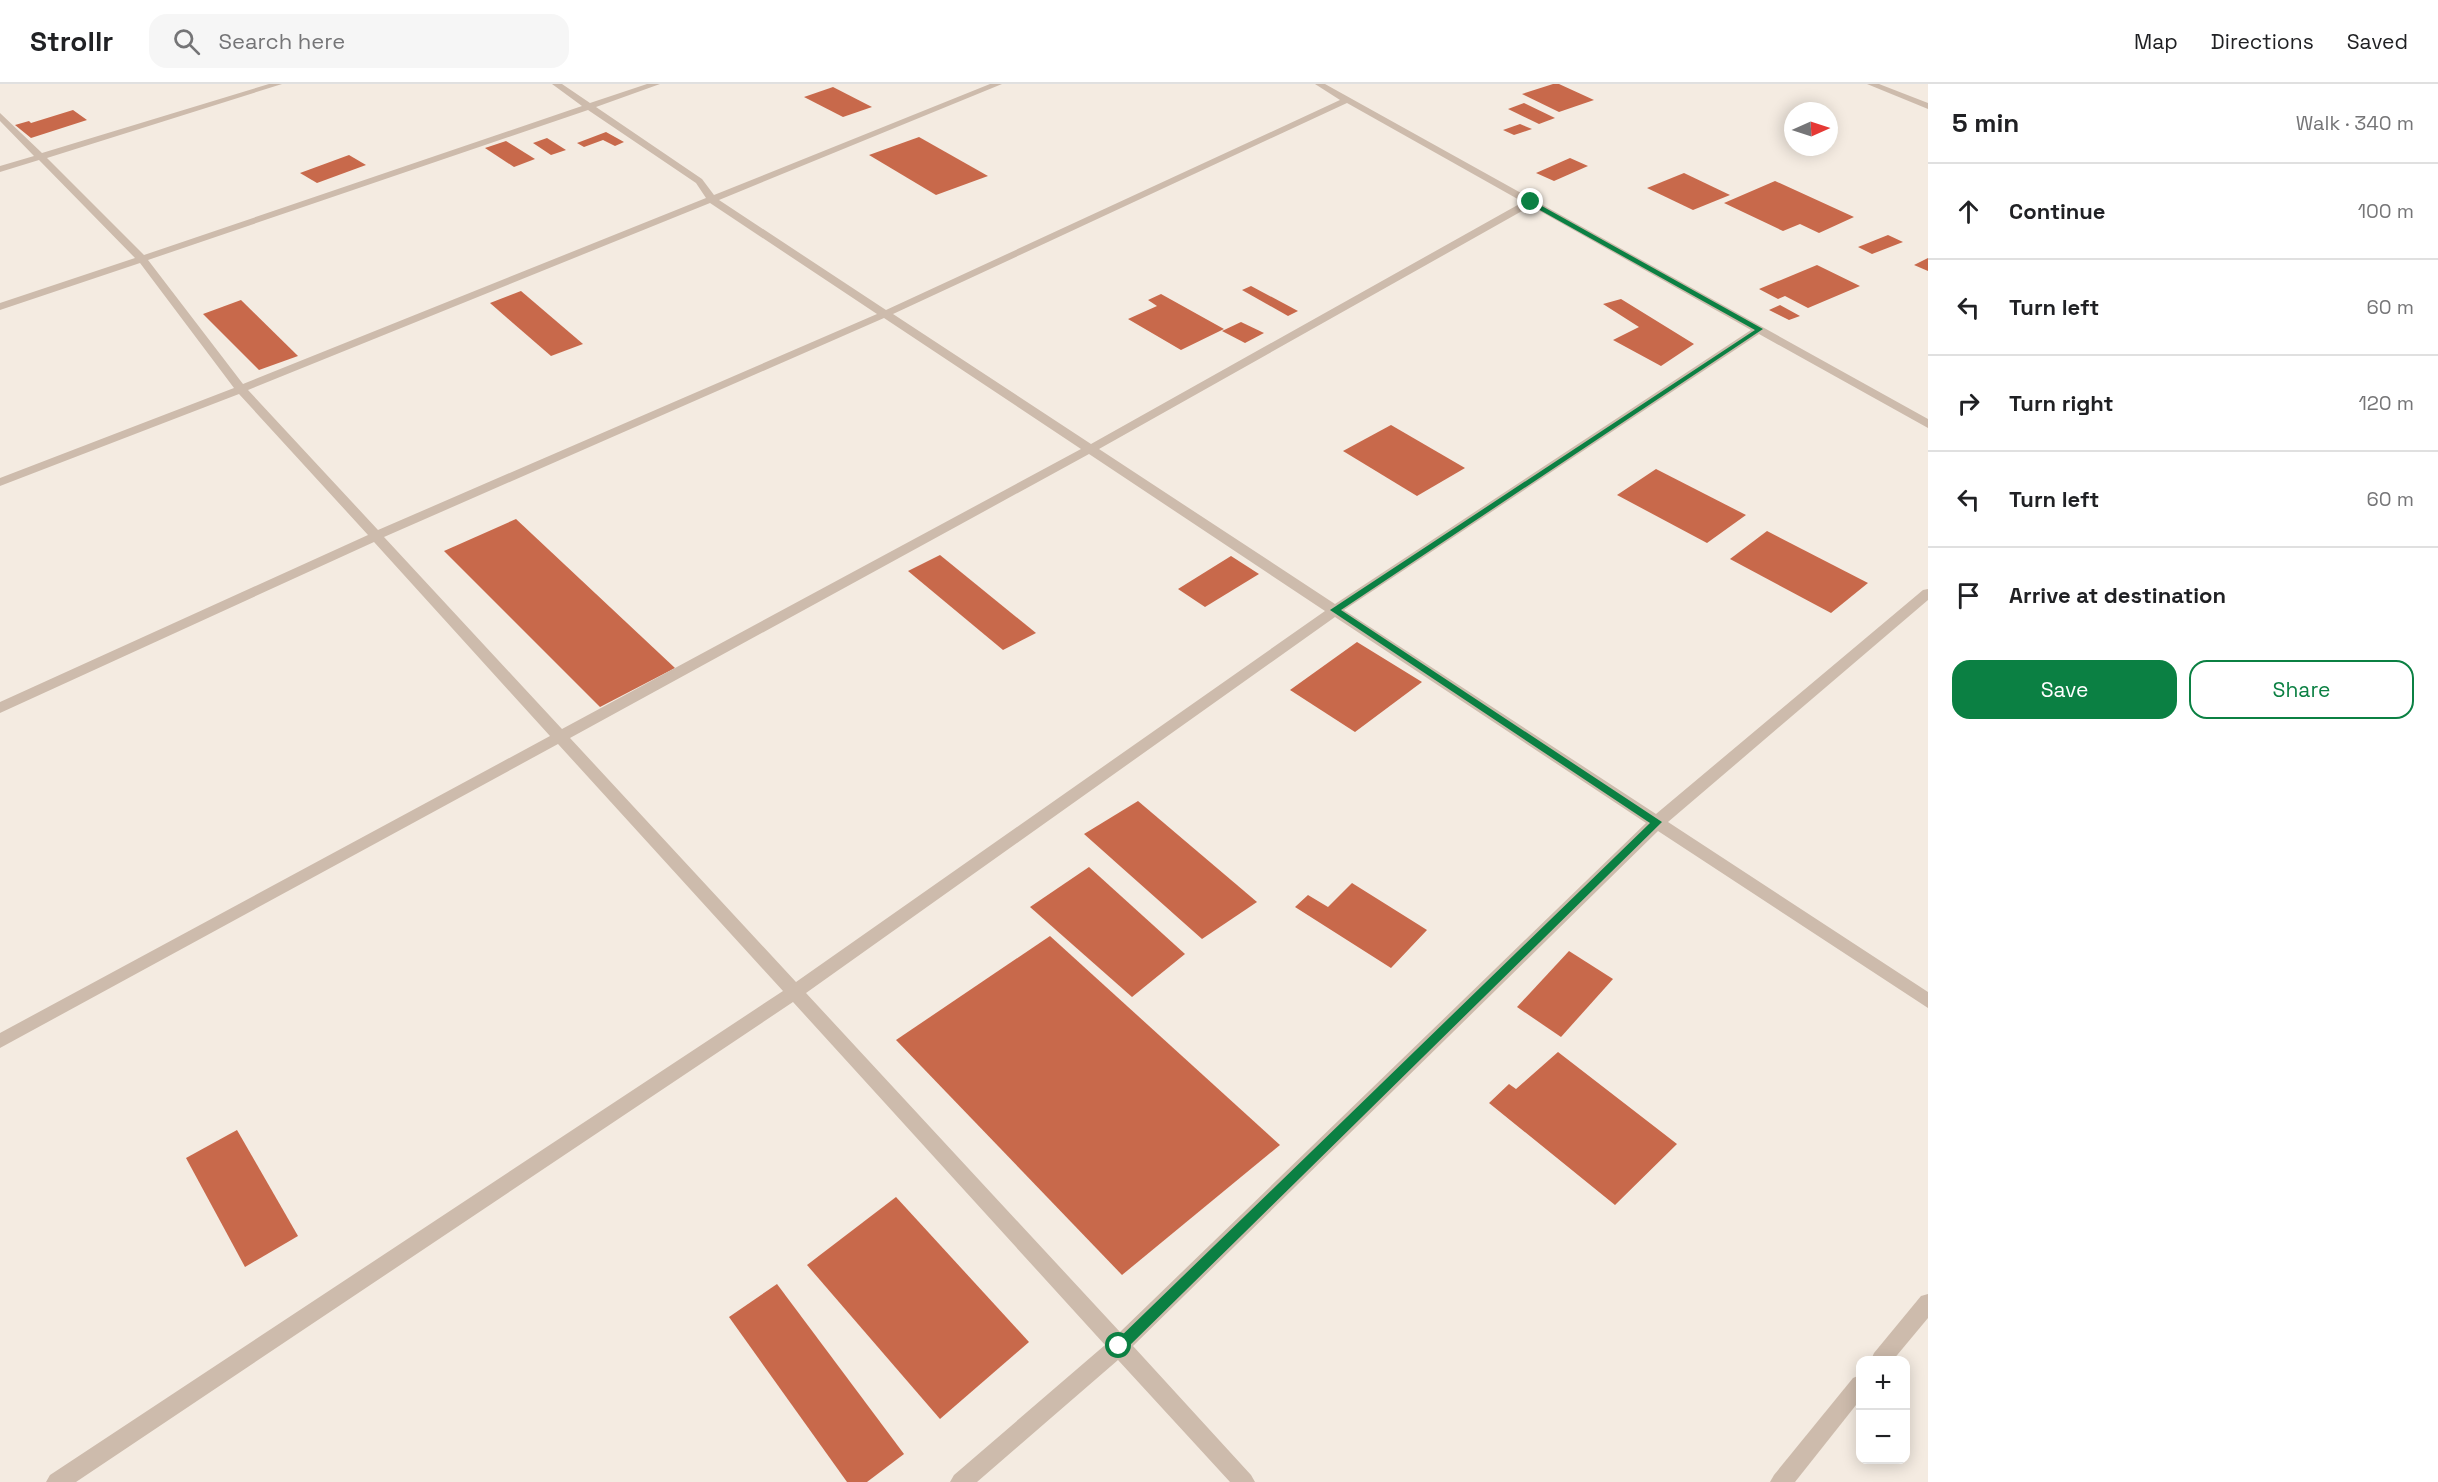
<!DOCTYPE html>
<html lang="en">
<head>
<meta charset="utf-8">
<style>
	:root { --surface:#fff; --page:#f6f6f6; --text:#202124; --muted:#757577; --line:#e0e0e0; --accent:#0b8043 }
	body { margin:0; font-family:"Space Grotesk",sans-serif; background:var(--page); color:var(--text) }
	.controls { position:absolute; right:18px; bottom:18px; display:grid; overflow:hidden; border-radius:12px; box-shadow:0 3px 15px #0003 }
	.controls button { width:54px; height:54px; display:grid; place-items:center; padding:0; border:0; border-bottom:2px solid var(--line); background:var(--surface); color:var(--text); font:30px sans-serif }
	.compass { position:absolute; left:1784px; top:18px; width:54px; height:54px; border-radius:50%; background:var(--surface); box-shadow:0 3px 15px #0003; rotate:87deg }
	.stop { position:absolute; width:18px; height:18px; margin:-14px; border:4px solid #0b8043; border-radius:50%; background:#fff }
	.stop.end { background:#0b8043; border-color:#fff; box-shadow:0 2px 6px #0008 }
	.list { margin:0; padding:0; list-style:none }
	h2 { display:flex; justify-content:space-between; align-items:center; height:78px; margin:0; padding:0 24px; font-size:26px }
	h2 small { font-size:20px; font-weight:400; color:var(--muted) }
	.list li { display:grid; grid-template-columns:39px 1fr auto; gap:18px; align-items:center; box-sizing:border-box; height:96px; padding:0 24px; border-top:2px solid var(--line) }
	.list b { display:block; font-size:22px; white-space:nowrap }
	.list em { font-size:20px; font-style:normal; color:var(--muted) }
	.actions { display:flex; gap:12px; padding:18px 24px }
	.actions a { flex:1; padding:14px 0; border:2px solid var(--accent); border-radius:18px; text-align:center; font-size:21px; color:var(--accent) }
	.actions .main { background:var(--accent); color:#fff }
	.icon { flex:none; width:33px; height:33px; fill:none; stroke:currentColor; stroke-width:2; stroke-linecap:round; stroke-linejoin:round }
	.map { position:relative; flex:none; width:1928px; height:1398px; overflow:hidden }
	header { display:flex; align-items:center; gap:36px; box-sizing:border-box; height:84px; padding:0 30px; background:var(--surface); border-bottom:2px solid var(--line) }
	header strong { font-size:28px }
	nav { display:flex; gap:33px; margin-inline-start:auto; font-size:21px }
	.search { width:420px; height:54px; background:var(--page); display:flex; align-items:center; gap:15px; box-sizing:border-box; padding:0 21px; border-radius:18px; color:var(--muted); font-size:22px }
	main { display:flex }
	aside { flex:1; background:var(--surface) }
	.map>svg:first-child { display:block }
	.building { fill:#c8694b }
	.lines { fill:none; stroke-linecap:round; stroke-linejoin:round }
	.lane { fill:#cdbbac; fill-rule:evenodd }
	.street { fill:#cdbbac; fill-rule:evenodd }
	.route { fill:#0b8043 }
</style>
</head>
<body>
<header>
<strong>Strollr</strong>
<div class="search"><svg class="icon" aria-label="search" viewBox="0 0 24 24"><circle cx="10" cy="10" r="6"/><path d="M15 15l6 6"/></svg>Search here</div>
<nav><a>Map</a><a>Directions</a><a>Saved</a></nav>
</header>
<main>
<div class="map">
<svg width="1928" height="1398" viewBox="0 0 1928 1398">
	<rect width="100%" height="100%" fill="#f4ebe1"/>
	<g class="building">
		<path d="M1553 0H1559L1594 16 1559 28 1522 10Z"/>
		<path d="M833 3 872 23 843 33 804 13Z"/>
		<path d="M1524 19 1555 34 1539 40 1508 25Z"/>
		<path d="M73 26 87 36 31 54 15 41 29 37 31 39Z"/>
		<path d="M1520 40 1532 45 1514 51 1503 46Z"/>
		<path d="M606 48 624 58 615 62 603 56 584 63 577 59Z"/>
		<path d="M919 53 988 92 936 111 869 71Z"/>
		<path d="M547 54 566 66 551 71 533 59Z"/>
		<path d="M506 57 535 75 514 83 485 64Z"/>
		<path d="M349 71 366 81 317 99 300 89Z"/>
		<path d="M1570 74 1588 82 1554 97 1536 89Z"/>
		<path d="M1684 89 1730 111 1693 126 1647 104Z"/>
		<path d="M1775 97 1854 133 1819 149 1800 140 1783 147 1724 119Z"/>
		<path d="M1888 151 1903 158 1872 170 1858 163Z"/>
		<path d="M1928 174V187L1914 181Z"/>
		<path d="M1817 181 1860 202 1808 224 1785 212 1778 215 1759 205Z"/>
		<path d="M1251 202 1298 227 1288 232 1242 206Z"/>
		<path d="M521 207 583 260 551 272 490 219Z"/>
		<path d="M1161 210 1224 245 1181 266 1128 235 1157 222 1148 216Z"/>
		<path d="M1621 215 1694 260 1661 282 1613 256 1639 243 1603 220Z"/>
		<path d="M241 216 298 272 259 286 203 230Z"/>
		<path d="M1780 221 1800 232 1789 236 1769 226Z"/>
		<path d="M1241 238 1264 249 1245 259 1222 247Z"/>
		<path d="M1391 341 1465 384 1417 412 1343 367Z"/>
		<path d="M1656 385 1746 431 1707 459 1617 411Z"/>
		<path d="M516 435 675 584 600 623 444 467Z"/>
		<path d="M1767 447 1868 499 1831 529 1730 475Z"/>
		<path d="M940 471 1036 549 1003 566 908 487Z"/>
		<path d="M1231 472 1259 490 1205 523 1178 505Z"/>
		<path d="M1357 558 1422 598 1355 648 1290 606Z"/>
		<path d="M1138 717 1257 818 1202 855 1084 750Z"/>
		<path d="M1089 783 1185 870 1132 913 1030 823Z"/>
		<path d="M1352 799 1427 846 1391 884 1295 823 1308 811 1328 823Z"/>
		<path d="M1050 852 1280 1061 1122 1191 896 956Z"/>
		<path d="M1569 867 1613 895 1561 953 1517 923Z"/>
		<path d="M1558 968 1677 1060 1615 1121 1489 1019 1509 1000 1516 1005Z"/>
		<path d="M237 1046 298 1152 245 1183 186 1074Z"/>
		<path d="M896 1113 1029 1258 940 1335 807 1181Z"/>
		<path d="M777 1200 904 1370 867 1398H847L729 1233Z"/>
	</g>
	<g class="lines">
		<path class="lane" d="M1867 0H1879L1928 19V25Z"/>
		<g class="street">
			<path d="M269 0H282L47 74 144 171 582 22 552 0H562L590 19 647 0H660L596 23 702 95 714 111 990 0H1002L719 116 886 226 1340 16 1315 0H1325L1928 335V344L1759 250 1344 526 1656 730 1923 506 1928 505V516L1668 738 1928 908V924L1658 747 1133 1262 1251 1391 1255 1398H1230L1118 1276 977 1398H950L954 1391 1105 1261 793 918 76 1398H46L50 1391 783 907 558 660 0 964V949L550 652 374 458 0 629V618L368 451 239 310 0 402V394L234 304 140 179 0 226V219L135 174 39 76 0 88V82L34 72 0 37V29L42 69ZM1347 19 1523 118 1091 360 893 230ZM588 26 696 99 706 114 243 300 148 176ZM710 119 877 230 378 446 248 306ZM1531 122 1751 246 1335 520 1099 365ZM884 234 1081 365 562 645 384 453ZM1089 370 1325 527 796 898 570 654ZM1335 533 1646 739 1120 1248 806 909Z"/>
			<path d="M1928 1210V1234L1893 1276H1871L1874 1269 1921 1212Z"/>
			<path d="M1860 1291V1316L1795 1398H1770L1774 1391 1853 1294Z"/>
		</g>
	</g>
	<path class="route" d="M1531 116 1763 245 1341 526 1662 738 1124 1267 1119 1268 1115 1267 1113 1262 1115 1258 1650 739 1330 526 1755 246 1529 120Z"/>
</svg>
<div class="controls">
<button>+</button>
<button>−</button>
</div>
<svg class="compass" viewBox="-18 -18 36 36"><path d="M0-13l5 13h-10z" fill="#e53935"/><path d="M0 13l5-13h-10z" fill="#757577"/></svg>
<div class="stop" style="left:1119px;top:1262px"></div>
<div class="stop end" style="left:1531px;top:118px"></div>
</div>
<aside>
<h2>5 min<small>Walk · 340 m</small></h2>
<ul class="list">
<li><svg class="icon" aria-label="ahead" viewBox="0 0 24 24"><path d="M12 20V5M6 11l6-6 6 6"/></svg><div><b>Continue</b></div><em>100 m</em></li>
<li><svg class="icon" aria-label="left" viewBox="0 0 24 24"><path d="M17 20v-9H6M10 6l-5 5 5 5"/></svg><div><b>Turn left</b></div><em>60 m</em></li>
<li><svg class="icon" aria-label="right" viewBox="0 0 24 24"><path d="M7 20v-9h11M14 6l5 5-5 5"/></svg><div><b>Turn right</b></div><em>120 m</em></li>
<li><svg class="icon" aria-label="left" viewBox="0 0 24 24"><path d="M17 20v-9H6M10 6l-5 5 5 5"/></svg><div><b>Turn left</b></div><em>60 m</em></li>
<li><svg class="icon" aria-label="arrive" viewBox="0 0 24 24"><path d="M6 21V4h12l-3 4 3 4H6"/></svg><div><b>Arrive at destination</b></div></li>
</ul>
<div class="actions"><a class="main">Save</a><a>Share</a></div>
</aside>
</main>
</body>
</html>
